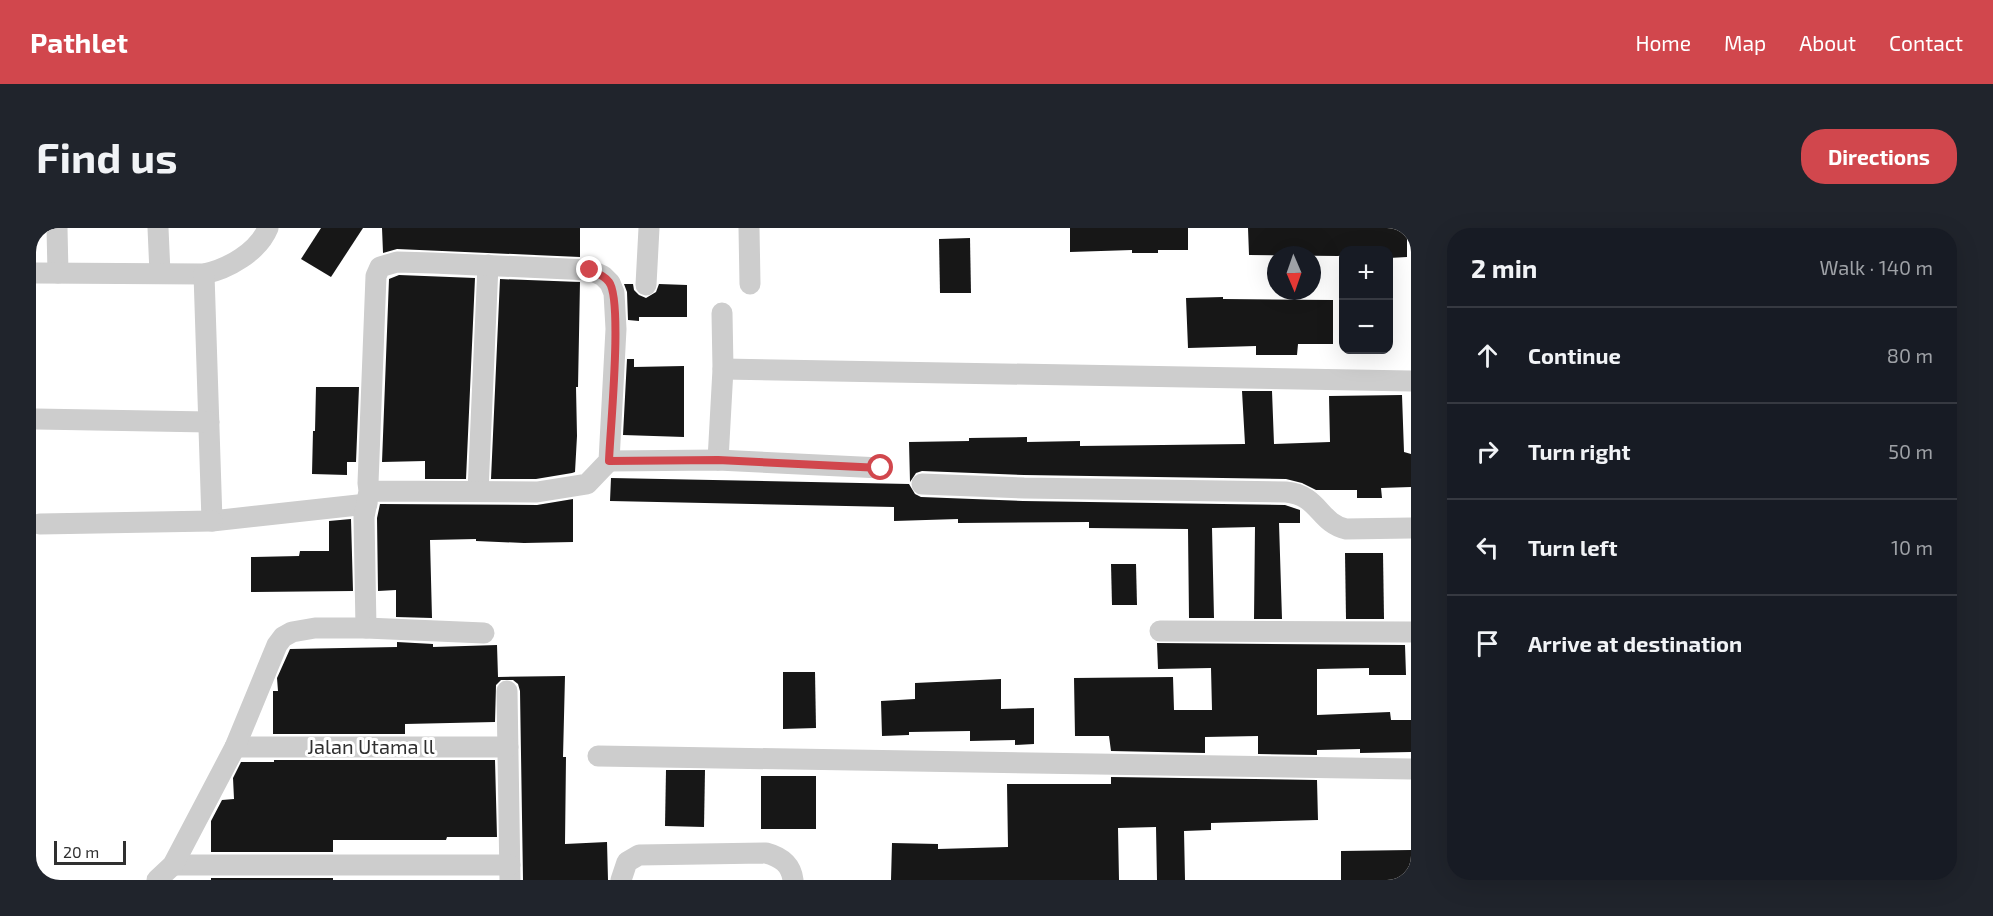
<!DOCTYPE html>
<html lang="en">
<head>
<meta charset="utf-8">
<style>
	:root { --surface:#171b24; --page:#20242c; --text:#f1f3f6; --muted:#9ea1a6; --line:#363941; --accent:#d1474d }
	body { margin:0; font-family:"Exo 2",sans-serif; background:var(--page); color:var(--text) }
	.controls { position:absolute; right:18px; top:18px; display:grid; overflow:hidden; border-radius:12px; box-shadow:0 6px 24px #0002 }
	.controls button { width:54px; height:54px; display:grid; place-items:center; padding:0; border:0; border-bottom:2px solid var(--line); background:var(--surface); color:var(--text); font:30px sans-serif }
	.compass { position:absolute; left:1231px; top:18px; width:54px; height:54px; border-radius:50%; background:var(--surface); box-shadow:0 6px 24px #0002; rotate:178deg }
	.scale { position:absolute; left:18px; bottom:15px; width:72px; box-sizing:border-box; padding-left:6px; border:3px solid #303030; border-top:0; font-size:16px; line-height:21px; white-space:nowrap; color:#303030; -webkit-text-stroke:4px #fff; paint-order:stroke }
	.stop { position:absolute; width:18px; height:18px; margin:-14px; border:4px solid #d1474d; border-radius:50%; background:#fff }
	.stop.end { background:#d1474d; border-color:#fff; box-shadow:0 2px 6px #0008 }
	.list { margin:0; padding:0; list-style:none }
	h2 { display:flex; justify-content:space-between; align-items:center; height:78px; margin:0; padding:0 24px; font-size:26px }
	h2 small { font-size:20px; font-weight:400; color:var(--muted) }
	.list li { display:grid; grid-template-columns:39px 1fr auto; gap:18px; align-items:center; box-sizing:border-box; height:96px; padding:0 24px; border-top:2px solid var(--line) }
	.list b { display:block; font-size:22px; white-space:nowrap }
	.list em { font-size:20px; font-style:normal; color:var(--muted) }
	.icon { flex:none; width:33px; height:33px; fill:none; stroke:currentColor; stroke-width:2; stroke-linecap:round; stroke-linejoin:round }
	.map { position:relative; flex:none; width:1375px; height:652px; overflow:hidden; border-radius:24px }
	header { display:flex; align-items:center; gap:36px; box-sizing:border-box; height:84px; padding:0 30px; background:var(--accent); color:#fff }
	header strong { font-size:28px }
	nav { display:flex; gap:33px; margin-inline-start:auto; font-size:21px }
	.intro { display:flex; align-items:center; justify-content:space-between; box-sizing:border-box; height:144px; padding:0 36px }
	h1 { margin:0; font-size:42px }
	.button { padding:15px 27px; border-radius:24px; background:var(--accent); color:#fff; font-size:21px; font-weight:700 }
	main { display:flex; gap:36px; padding:0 36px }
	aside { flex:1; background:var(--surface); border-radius:24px; box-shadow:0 6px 24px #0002 }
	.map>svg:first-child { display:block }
	.building { fill:#171717 }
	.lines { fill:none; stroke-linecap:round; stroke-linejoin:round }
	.street { stroke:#cdcdcd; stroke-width:21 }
	.route { stroke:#d1474d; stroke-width:8 }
	.labels { text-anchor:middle; stroke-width:6; stroke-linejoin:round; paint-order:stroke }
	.street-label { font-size:20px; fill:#303030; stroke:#fff }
</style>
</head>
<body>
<header>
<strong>Pathlet</strong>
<nav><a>Home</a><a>Map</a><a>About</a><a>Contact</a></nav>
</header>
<div class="intro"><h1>Find us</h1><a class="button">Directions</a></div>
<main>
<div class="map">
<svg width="1375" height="652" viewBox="0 0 1375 652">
	<rect width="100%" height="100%" fill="#fff"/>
	<g class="building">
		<path d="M285 0H327L295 49 265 31Z"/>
		<path d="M346 0H544V29L361 21 347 25Z"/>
		<path d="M1034 0H1152V22H1122V25H1096V22L1034 24Z"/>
		<path d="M1212 0H1371V29L1353 30V22H1308V27L1302 28 1213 27Z"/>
		<path d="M934 10 935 65H904L903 11Z"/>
		<path d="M363 47 439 50 430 251H389V233L346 234 353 51Z"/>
		<path d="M464 51 544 54 542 159H540L541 208 539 244 536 245 500 251H455Z"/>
		<path d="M588 56H597L598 62 603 67 610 70 620 64 623 56 651 57V89H603V93L592 92 591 64Z"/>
		<path d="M1187 69V71L1297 72V116H1262L1261 127H1220V118L1152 120 1150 70Z"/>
		<path d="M591 131H598V139L648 138V209L587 207Z"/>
		<path d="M280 159H323L320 234H311V247L276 246 277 203H279Z"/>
		<path d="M1206 163H1236L1238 216 1294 214 1293 168 1366 167 1368 224 1375 226V259L1345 260 1346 270H1321V262H1280L1266 255 1250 251 988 247 886 243 880 245 874 254 873 214 933 213V210L991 209V214L1044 213V218L1209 216Z"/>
		<path d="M575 250 873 256 879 266 885 269 987 273 1249 277 1264 282V295H1243L1246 391H1218L1219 299 1176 300 1178 390H1153L1152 301 1053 300V294L922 295V291L858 293V279L574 273Z"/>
		<path d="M537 271V314L488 315 440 313V311L394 312 396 390 360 389V362L342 363 341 290 344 276 501 277Z"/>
		<path d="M315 291 317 363 215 364V329L263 328 264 323H293V293Z"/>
		<path d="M1309 325H1347L1348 391H1310Z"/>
		<path d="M1075 336H1100L1101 377H1076Z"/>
		<path d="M361 414 397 416V419L461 417 462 449 529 448 527 529H530L529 616 571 614 572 652H487L484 463 482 456 477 452H465L460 457 459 494 369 496V506H237V463H242L241 450 254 421 361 419Z"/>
		<path d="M1121 415 1369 417 1370 447H1333V440L1281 441V487L1354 484 1355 492H1375V524L1324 525V521L1281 522V527L1222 526V508L1169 509V525L1075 523 1073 508H1039L1038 450 1137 449 1138 482H1176L1175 440 1122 441Z"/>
		<path d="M747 444H779L780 500 747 501Z"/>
		<path d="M965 451V481L998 480V516L979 517V512L934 513V503L873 504V507L846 508 845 473 879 471V455Z"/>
		<path d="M238 532H459L461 609H411L410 612H297V624H175V593L186 572 198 571 197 550 205 534H238Z"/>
		<path d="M630 542H669L668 599 629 598Z"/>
		<rect x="725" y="548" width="55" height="53"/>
		<path d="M1075 549 1281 552 1282 592 1175 595V602L1148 603 1149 652H1121L1120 599 1082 600 1083 652H855L856 615 902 616V621L972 619 971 556H1075Z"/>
		<path d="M1375 622V652H1305V623Z"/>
		<rect x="175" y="650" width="122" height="2"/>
	</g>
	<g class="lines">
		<g class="street">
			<path d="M21 0 22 45"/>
			<path d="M122 0 124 45"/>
			<path d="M713 0 714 56"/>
			<path d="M0 45 168 46C192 41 222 24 232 0"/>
			<path d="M168 46 176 293 331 276"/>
			<path d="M610 57 613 0"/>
			<path d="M687 141 1375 153"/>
			<path d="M0 191 173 194"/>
			<path d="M682 232 687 141 686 85"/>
			<path d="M573 233 682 232 845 240"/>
			<path d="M886 256 988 260 1250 264C1283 267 1283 295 1310 301L1375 300"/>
			<path d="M442 263 452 37"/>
			<path d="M4 296 176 293"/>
			<path d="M330 400 328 289 333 263 332 255 340 48 344 39 361 34 397 35 554 42 567 48 574 55 578 65 580 101 573 233 551 256 501 264 333 263"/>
			<path d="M1124 403 1375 404"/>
			<path d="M471 463 474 652"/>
			<path d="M199 519H472"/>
			<path d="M562 528 1375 541"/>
			<path d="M137 637H474"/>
			<path d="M121 652 137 637 199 519 241 417 247 409 256 404 279 400H330L448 405"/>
			<path d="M585 652 591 634 603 627 730 625C745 629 755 636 757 652"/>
		</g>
	</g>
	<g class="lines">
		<path class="route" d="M554 42C561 45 569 48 573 54 587 72 574 203 573 233L682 232 845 240"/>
	</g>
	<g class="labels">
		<g class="street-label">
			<text x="335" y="526">Jalan Utama ll</text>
		</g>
	</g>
</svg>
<div class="controls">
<button>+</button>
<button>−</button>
</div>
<svg class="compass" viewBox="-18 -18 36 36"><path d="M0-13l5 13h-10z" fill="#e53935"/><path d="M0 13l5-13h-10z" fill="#9ea1a6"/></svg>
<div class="scale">20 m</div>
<div class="stop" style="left:845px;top:240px"></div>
<div class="stop end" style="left:554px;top:42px"></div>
</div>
<aside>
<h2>2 min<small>Walk · 140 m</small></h2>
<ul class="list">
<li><svg class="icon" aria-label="ahead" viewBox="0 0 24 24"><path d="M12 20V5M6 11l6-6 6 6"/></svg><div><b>Continue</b></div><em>80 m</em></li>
<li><svg class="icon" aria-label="right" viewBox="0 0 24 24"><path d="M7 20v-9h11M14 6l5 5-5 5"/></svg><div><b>Turn right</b></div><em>50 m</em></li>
<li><svg class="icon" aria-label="left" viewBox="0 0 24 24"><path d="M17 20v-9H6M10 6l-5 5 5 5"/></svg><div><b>Turn left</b></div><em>10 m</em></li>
<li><svg class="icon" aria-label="arrive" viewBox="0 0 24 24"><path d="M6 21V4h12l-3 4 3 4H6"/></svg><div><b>Arrive at destination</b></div></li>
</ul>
</aside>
</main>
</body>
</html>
